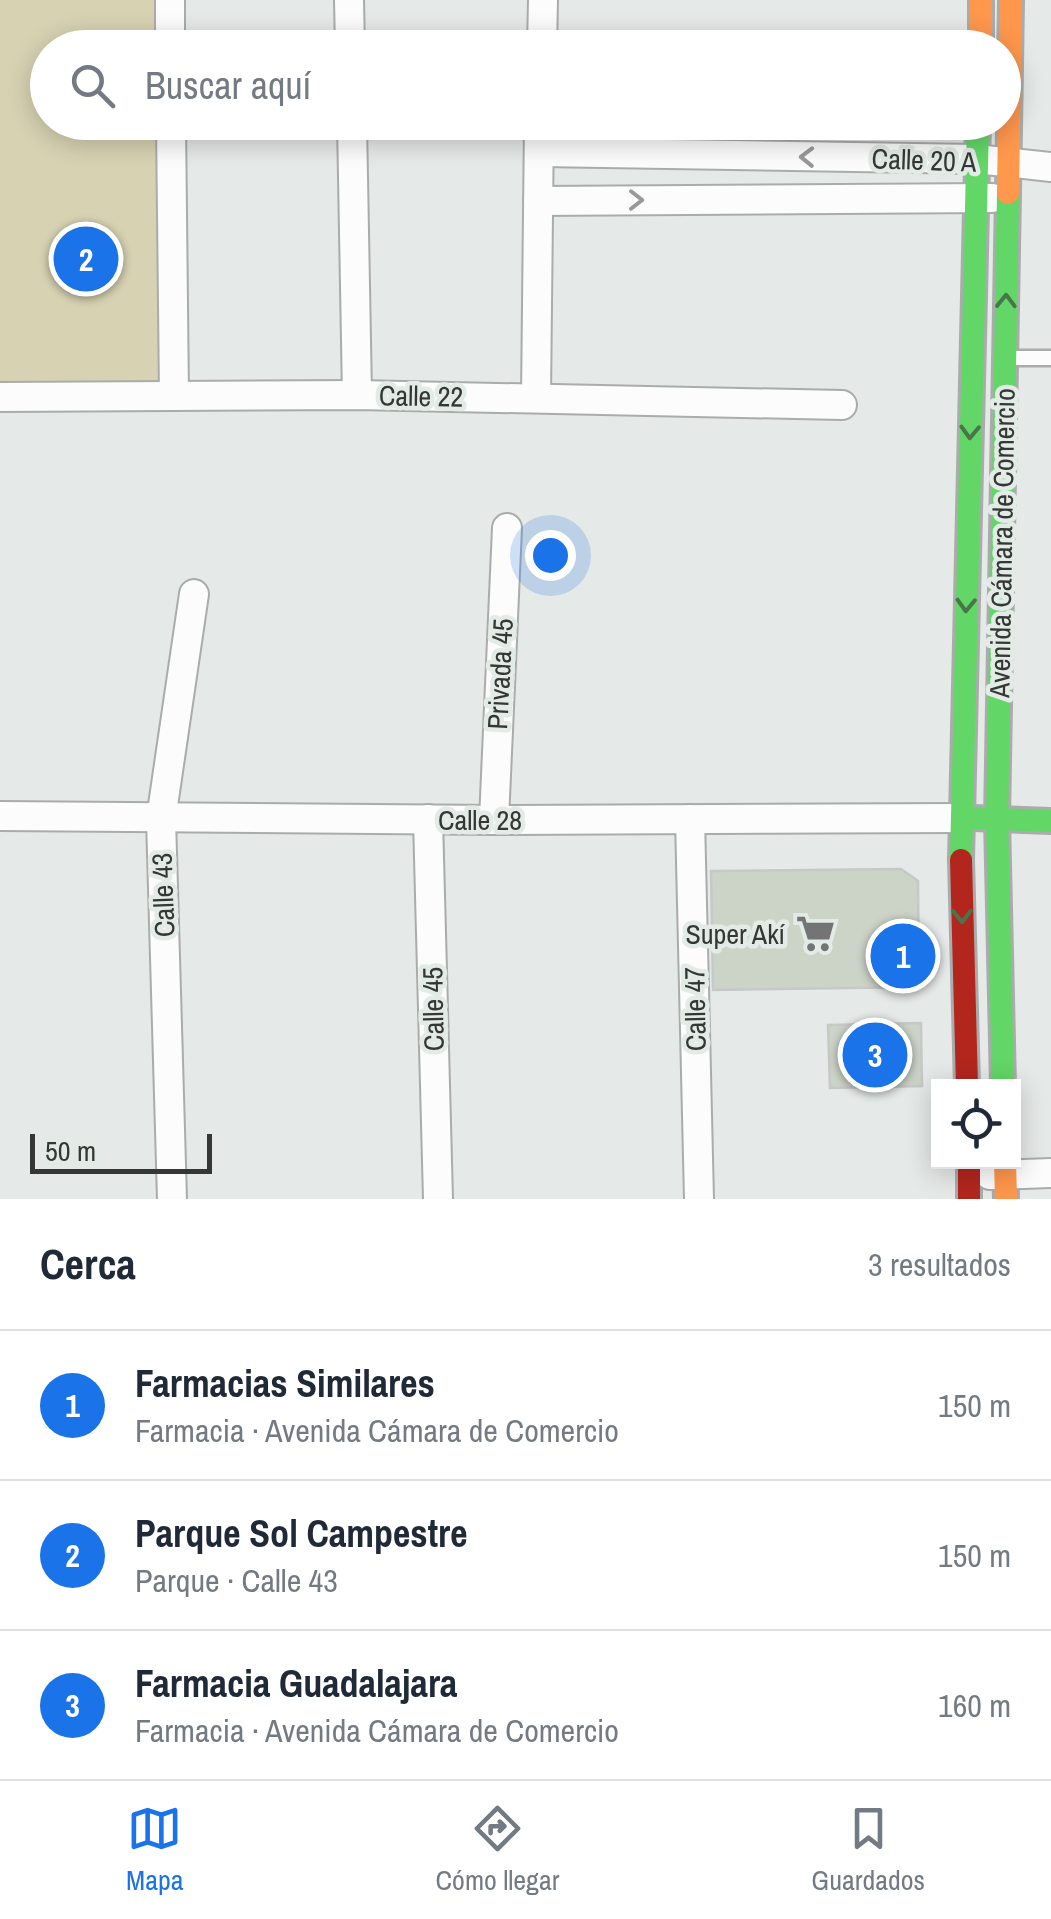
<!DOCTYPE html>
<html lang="es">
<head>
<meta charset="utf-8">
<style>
	:root { --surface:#fff; --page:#f6f6f7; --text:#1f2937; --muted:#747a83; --line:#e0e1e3; --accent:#1a73e8 }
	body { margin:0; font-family:"Archivo Narrow",sans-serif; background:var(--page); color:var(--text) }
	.controls { position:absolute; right:30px; bottom:30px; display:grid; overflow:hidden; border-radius:0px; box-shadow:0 5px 25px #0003 }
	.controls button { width:90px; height:90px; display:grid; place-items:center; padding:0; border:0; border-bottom:2px solid var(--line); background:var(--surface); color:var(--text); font:50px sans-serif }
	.scale { position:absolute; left:30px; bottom:25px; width:182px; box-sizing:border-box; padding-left:10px; border:5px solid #343735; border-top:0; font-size:28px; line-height:35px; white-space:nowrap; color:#343735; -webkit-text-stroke:8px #e3ebe6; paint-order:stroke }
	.you { position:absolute; left:550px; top:555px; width:35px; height:35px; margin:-25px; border:8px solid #fff; border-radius:50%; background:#1a73e8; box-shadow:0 0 0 15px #1a73e833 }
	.badge { display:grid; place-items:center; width:65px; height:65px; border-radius:50%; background:var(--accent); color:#fff; font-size:32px; font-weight:700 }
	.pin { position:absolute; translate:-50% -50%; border:5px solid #fff; box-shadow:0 2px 10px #0006 }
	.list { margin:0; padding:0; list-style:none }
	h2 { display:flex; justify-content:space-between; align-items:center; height:130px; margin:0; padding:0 40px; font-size:42px }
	h2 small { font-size:32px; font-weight:400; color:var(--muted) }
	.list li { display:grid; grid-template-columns:65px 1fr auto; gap:30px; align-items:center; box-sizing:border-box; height:150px; padding:0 40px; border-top:2px solid var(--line) }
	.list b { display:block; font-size:38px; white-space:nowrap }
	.list p { margin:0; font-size:32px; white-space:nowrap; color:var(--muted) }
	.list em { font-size:32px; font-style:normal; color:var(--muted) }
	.icon { flex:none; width:55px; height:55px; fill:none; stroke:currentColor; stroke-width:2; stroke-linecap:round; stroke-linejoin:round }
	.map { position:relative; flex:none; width:1051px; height:1199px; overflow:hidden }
	.search { position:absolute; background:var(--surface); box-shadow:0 5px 25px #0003; left:30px; right:30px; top:30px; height:110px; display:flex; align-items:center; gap:25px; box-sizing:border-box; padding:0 35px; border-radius:55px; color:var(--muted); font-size:38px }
	.sheet { height:580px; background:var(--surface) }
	nav { display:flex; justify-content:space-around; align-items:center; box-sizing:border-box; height:140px; border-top:2px solid var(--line); background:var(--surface); font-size:28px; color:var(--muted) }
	nav a { display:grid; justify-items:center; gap:5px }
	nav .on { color:var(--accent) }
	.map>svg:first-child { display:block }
	.green { fill:#d7d2b2 }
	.building { fill:#ccd3c7; stroke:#c6c9c7; stroke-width:2.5 }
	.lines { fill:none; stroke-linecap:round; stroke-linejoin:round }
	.lane-casing { stroke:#aaacab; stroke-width:19 }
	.street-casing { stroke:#aaacab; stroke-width:32 }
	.fast-casing { stroke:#aaacab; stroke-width:28 }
	.slow-casing { stroke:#aaacab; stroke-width:28 }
	.jam-casing { stroke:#aaacab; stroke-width:28 }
	.lane { stroke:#fbfcfb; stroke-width:14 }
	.street { stroke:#fbfcfb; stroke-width:28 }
	.fast { stroke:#63d668; stroke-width:22 }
	.slow { stroke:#ff974d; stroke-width:22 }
	.jam { stroke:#b3261e; stroke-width:22 }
	.oneway { stroke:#989a98 }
	.oneway2 { stroke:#477749 }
	.labels { text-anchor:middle; stroke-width:9; stroke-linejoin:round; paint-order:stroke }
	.street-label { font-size:28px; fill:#343735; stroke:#e3ebe6 }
	.poi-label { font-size:28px; fill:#343735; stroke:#e3ebe6; text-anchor:end }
</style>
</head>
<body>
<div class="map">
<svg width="1051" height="1199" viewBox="0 0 1051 1199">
	<rect width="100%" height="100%" fill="#e5e9e7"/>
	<path class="green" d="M0 0H170V47L48 48V122L171 123 174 396 0 397Z"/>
	<g class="building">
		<path d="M901 869 918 881 919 987 713 990 711 871Z"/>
		<path d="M921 1023 922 1086 830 1088 828 1025Z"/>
	</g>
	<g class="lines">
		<defs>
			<path id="lane" d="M1007 358H1051"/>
			<g id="street">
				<path d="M170 0V48"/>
				<path d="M349 0 350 48"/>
				<path d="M542 48 543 0"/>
				<path d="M171 122 174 396"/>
				<path d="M352 122 357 395"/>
				<path d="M539 152 976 159 1051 167"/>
				<path d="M538 201 992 198"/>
				<path d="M0 397 357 395 842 405"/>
				<path d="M536 398 539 122"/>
				<path d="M0 816 494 820 960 818"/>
				<path d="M428 819 438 1199"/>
				<path d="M690 819 699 1199"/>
				<path d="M494 820 507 528"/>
				<path d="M990 1175 1051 1173"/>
				<path d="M172 1199 161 819 194 594"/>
			</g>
			<g id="fast">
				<path d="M974 818 1051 821"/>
				<path d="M961 860 978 122"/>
				<path d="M1003 1086 997 819 1008 193"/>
			</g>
			<g id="slow">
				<path d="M981 0V48"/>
				<path d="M1008 193 1011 0"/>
				<path d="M1005 1162 1006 1199"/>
			</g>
			<g id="jam">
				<path d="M961 860 967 1086"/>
				<path d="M969 1162V1199"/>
			</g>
		</defs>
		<use href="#lane" class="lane-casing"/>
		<use href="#street" class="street-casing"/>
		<use href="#fast" class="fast-casing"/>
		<use href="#slow" class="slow-casing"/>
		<use href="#jam" class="jam-casing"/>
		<use href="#lane" class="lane"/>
		<use href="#street" class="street"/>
		<use href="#fast" class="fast"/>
		<use href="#slow" class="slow"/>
		<use href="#jam" class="jam"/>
	</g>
	<defs><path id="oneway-chevron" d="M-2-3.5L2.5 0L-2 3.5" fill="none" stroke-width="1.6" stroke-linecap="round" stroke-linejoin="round" transform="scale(2.5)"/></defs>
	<g class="oneway">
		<use href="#oneway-chevron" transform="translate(807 157) rotate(-179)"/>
		<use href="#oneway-chevron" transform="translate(636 200)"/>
	</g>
	<g class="oneway2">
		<use href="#oneway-chevron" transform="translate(1006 301) rotate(-89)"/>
		<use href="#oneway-chevron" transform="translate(970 432) rotate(92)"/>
		<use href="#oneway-chevron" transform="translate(966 605) rotate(92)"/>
		<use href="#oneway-chevron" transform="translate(962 916) rotate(89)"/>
	</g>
	<defs>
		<symbol id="supermarket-bare" viewBox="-9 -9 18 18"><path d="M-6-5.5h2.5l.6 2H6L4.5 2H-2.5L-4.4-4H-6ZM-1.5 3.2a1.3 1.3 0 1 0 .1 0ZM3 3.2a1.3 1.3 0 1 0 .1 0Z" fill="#727573" stroke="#e3ebe6" stroke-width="2.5" paint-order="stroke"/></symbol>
	</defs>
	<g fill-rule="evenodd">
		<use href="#supermarket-bare" x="788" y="906" width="55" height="55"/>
	</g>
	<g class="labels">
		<g class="street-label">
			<text transform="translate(924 160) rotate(2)" y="10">Calle 20 A</text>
			<text transform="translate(421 396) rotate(1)" y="10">Calle 22</text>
			<text transform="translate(1002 543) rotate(-89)" y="10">Avenida Cámara de Comercio</text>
			<text transform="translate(500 674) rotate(-87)" y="10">Privada 45</text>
			<text x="480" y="830">Calle 28</text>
			<text transform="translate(163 895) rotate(-92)" y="10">Calle 43</text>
			<text transform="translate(433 1009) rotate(-91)" y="10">Calle 45</text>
			<text transform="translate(695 1009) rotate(-91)" y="10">Calle 47</text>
		</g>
		<g class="poi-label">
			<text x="785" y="944">Super Akí</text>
		</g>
	</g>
</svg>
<div class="controls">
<button><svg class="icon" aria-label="locate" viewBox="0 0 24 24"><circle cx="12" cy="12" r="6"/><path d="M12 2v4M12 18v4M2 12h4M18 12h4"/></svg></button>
</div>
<div class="scale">50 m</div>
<div class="you"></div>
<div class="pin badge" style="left:903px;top:956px">1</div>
<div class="pin badge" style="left:86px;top:259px">2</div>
<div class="pin badge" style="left:875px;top:1055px">3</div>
<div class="search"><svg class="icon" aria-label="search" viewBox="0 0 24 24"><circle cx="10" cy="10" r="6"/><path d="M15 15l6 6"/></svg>Buscar aquí</div>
</div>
<section class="sheet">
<h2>Cerca<small>3 resultados</small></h2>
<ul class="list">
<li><span class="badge">1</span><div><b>Farmacias Similares</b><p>Farmacia · Avenida Cámara de Comercio</p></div><em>150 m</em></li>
<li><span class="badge">2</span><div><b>Parque Sol Campestre</b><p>Parque · Calle 43</p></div><em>150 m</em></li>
<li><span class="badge">3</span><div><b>Farmacia Guadalajara</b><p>Farmacia · Avenida Cámara de Comercio</p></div><em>160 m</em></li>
</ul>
</section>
<nav>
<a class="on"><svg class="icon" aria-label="map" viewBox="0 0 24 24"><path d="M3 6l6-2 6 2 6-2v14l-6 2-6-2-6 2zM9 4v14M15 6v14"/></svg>Mapa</a>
<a><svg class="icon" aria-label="directions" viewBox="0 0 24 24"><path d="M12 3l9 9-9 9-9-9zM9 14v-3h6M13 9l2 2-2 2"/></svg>Cómo llegar</a>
<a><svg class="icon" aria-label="saved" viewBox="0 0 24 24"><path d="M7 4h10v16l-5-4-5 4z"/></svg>Guardados</a>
</nav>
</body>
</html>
